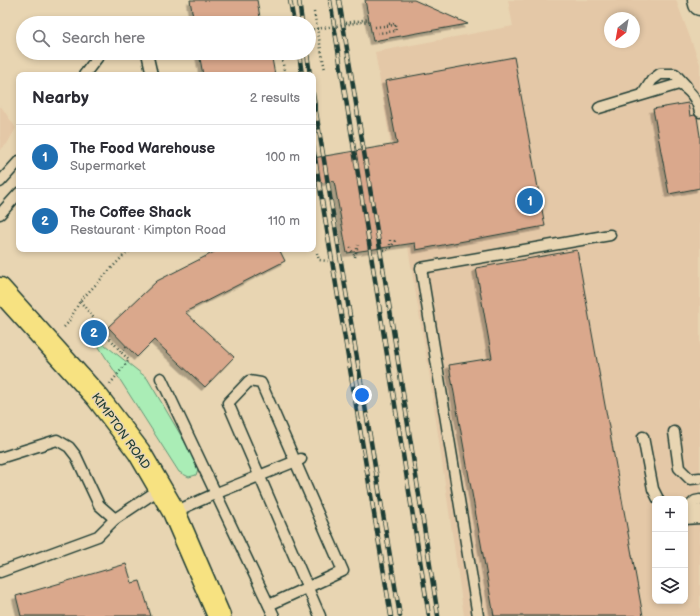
<!DOCTYPE html>
<html lang="en">
<head>
<meta charset="utf-8">
<style>
	:root { --surface:#fff; --page:#f2f2f3; --text:#2b2b33; --muted:#7c7c81; --line:#e1e1e2; --accent:#1f6fb2 }
	body { margin:0; font-family:"Balsamiq Sans",sans-serif; background:var(--page); color:var(--text) }
	.controls { position:absolute; right:12px; bottom:12px; display:grid; overflow:hidden; border-radius:8px; box-shadow:0 2px 6px #0003 }
	.controls button { width:36px; height:36px; display:grid; place-items:center; padding:0; border:0; border-bottom:1px solid var(--line); background:var(--surface); color:var(--text); font:20px sans-serif }
	.compass { position:absolute; left:604px; top:12px; width:36px; height:36px; border-radius:50%; background:var(--surface); box-shadow:0 2px 6px #0003; rotate:211deg }
	.you { position:absolute; left:362px; top:395px; width:14px; height:14px; margin:-10px; border:3px solid #fff; border-radius:50%; background:#1a73e8; box-shadow:0 0 0 6px #1a73e833 }
	.badge { display:grid; place-items:center; width:26px; height:26px; border-radius:50%; background:var(--accent); color:#fff; font-size:13px; font-weight:700 }
	.pin { position:absolute; translate:-50% -50%; border:2px solid #fff; box-shadow:0 1px 4px #0006 }
	.list { margin:0; padding:0; list-style:none }
	h2 { display:flex; justify-content:space-between; align-items:center; height:52px; margin:0; padding:0 16px; font-size:17px }
	h2 small { font-size:13px; font-weight:400; color:var(--muted) }
	.list li { display:grid; grid-template-columns:26px 1fr auto; gap:12px; align-items:center; box-sizing:border-box; height:64px; padding:0 16px; border-top:1px solid var(--line) }
	.list b { display:block; font-size:15px; white-space:nowrap }
	.list p { margin:0; font-size:13px; white-space:nowrap; color:var(--muted) }
	.list em { font-size:13px; font-style:normal; color:var(--muted) }
	.icon { flex:none; width:22px; height:22px; fill:none; stroke:currentColor; stroke-width:2; stroke-linecap:round; stroke-linejoin:round }
	.map { position:relative; flex:none; width:700px; height:616px; overflow:hidden }
	.search { position:absolute; background:var(--surface); box-shadow:0 2px 6px #0003; left:16px; top:16px; width:300px; height:44px; display:flex; align-items:center; gap:10px; box-sizing:border-box; padding:0 14px; border-radius:22px; color:var(--muted); font-size:15px }
	.panel { position:absolute; background:var(--surface); box-shadow:0 2px 6px #0003; left:16px; top:72px; width:300px; height:180px; border-radius:8px }
	.map>svg:first-child { display:block }
	.built { fill:#e4c8a7; fill-rule:evenodd }
	.green { fill:#aaedb6; stroke:#649575 }
	.building { fill:#daa88c; stroke:#1f3d34; filter:url(#shadow) }
	.lines { fill:none; stroke-linecap:round; stroke-linejoin:round }
	.service-casing { stroke:#1f3d34; stroke-width:13 }
	.secondary-casing { stroke:#1f3d34; stroke-width:25 }
	.trunk-casing { stroke:#1f3d34; stroke-width:25 }
	.path { stroke:#1f3d34; stroke-width:2.5; stroke-dasharray:1 3; stroke-linecap:butt }
	.service { stroke:#e8d5b2; stroke-width:10 }
	.secondary { stroke:#e8d5b2; stroke-width:22 }
	.trunk { stroke:#f7e281; stroke-width:22 }
	.rail-casing { stroke:#1f3d34; stroke-width:4.5 }
	.rail { stroke:#e8d5b2; stroke-width:3; stroke-dasharray:9; stroke-linecap:butt }
	.path-bridge { stroke:#1f3d34; stroke-width:2.5; stroke-dasharray:1 3; stroke-linecap:butt }
	.labels { text-anchor:middle; stroke-width:3; stroke-linejoin:round; paint-order:stroke }
	.street-label { font-size:12px; fill:#1f3d34; stroke:#e8d5b2 }
</style>
</head>
<body>
<div class="map">
<svg width="700" height="616" viewBox="0 0 700 616">
	<defs>
		<filter id="shadow"><feDropShadow dx="-3.5" dy="3.5" stdDeviation="0" flood-color="#0004"/></filter>
	</defs>
	<rect width="100%" height="100%" fill="#e8d5b2"/>
	<filter id="ink" filterUnits="userSpaceOnUse"><feTurbulence type="fractalNoise" baseFrequency=".025" numOctaves="2"/><feDisplacementMap in="SourceGraphic" scale="8" xChannelSelector="R" yChannelSelector="G"/><feConvolveMatrix kernelMatrix="1 2 1 2 8 2 1 2 1" color-interpolation-filters="sRGB"/></filter>
	<g filter="url(#ink)">
		<g class="built">
			<path d="M508 0H676L700 64V616H464L430 378 375 52 513 26ZM610 18H634V42H610ZM655 499H685V601H655Z"/>
			<path d="M0 105 16 128 7 144 0 150Z"/>
		</g>
		<path class="green" d="M100 341 147 378 199 466 196 475 189 477 179 472 99 347Z"/>
		<g class="building">
			<path d="M190 0H257L261 23H194Z"/>
			<path d="M365 0H414L468 24 373 41Z"/>
			<path d="M199 53H271L275 75H203Z"/>
			<path d="M514 57 545 226 416 250 415 243 347 253 334 181 313 184V158L397 144 385 81Z"/>
			<path d="M688 103 690 116 695 115 697 117 700 136V188L669 194 653 109Z"/>
			<path d="M220 249H279L285 261 185 312 234 357 205 387 154 340 137 357 108 327 157 281Z"/>
			<path d="M577 250 643 616H494L449 365 492 358 476 268Z"/>
			<path d="M126 564 132 583 140 581 151 616H21L16 596Z"/>
		</g>
		<g class="lines">
			<defs>
				<g id="service">
					<path d="M147 53 152 75"/>
					<path d="M84 75 101 53"/>
					<path d="M643 94 652 80 660 74H675L686 86"/>
					<path d="M599 108 679 84C691 91 697 99 700 112"/>
					<path d="M0 182 19 161"/>
					<path d="M0 214 19 193"/>
					<path d="M161 378 274 616"/>
					<path d="M674 432 679 468 690 479 700 478"/>
					<path d="M643 437 653 489 658 499"/>
					<path d="M0 458 57 440 69 447 76 456 99 505 115 519"/>
					<path d="M685 511 695 501 700 500"/>
					<path d="M174 512 217 493 301 459"/>
					<path d="M685 512 700 510"/>
					<path d="M685 519 700 518"/>
					<path d="M0 572 98 536 115 519 160 489"/>
					<path d="M269 605 343 571 261 383 249 381 228 403C258 474 289 545 320 616"/>
					<path d="M478 616 421 268 610 235"/>
				</g>
				<path id="secondary" d="M699 0 700 4"/>
				<path id="trunk" d="M0 289 98 398 139 452 174 512 219 616"/>
			</defs>
			<use href="#service" class="service-casing"/>
			<use href="#secondary" class="secondary-casing"/>
			<use href="#trunk" class="trunk-casing"/>
			<g class="path">
				<path d="M314 12 325 70"/>
				<path d="M275 18 280 23"/>
				<path d="M346 23 369 19"/>
				<path d="M389 24 396 23"/>
				<path d="M375 27 395 25 396 31 378 33"/>
				<path d="M281 53 285 75"/>
				<path d="M390 240V248"/>
				<path d="M350 247 355 257"/>
				<path d="M383 250 390 249 396 239"/>
				<path d="M317 253 319 260 328 261"/>
				<path d="M355 257 358 245"/>
				<path d="M80 301 121 352 127 346"/>
				<path d="M64 327 68 323 80 301 126 253 133 249"/>
				<path d="M110 384 129 360 121 352"/>
			</g>
			<use href="#service" class="service"/>
			<use href="#secondary" class="secondary"/>
			<use href="#trunk" class="trunk"/>
			<defs>
				<g id="rail">
					<path d="M290 0 294 23"/>
					<path d="M299 0 302 23"/>
					<path d="M330 0 429 616"/>
					<path d="M339 0 389 304 438 616"/>
					<path d="M299 53 302 75"/>
					<path d="M307 53 310 75"/>
					<path d="M313 94 400 616"/>
					<path d="M313 146 391 616"/>
				</g>
			</defs>
			<use href="#rail" class="rail-casing"/>
			<use href="#rail" class="rail"/>
			<path class="path-bridge" d="M309 30 369 21"/>
		</g>
	</g>
	<g class="labels">
		<g class="street-label">
			<text transform="translate(121 431) rotate(54)" y="4">KIMPTON ROAD</text>
		</g>
	</g>
</svg>
<div class="controls">
<button>+</button>
<button>−</button>
<button><svg class="icon" aria-label="layers" viewBox="0 0 24 24"><path d="M12 4l9 5-9 5-9-5zM3 14l9 5 9-5"/></svg></button>
</div>
<svg class="compass" viewBox="-18 -18 36 36"><path d="M0-13l5 13h-10z" fill="#e53935"/><path d="M0 13l5-13h-10z" fill="#7c7c81"/></svg>
<div class="you"></div>
<div class="pin badge" style="left:530px;top:201px">1</div>
<div class="pin badge" style="left:94px;top:333px">2</div>
<div class="search"><svg class="icon" aria-label="search" viewBox="0 0 24 24"><circle cx="10" cy="10" r="6"/><path d="M15 15l6 6"/></svg>Search here</div>
<section class="panel">
<h2>Nearby<small>2 results</small></h2>
<ul class="list">
<li><span class="badge">1</span><div><b>The Food Warehouse</b><p>Supermarket</p></div><em>100 m</em></li>
<li><span class="badge">2</span><div><b>The Coffee Shack</b><p>Restaurant · Kimpton Road</p></div><em>110 m</em></li>
</ul>
</section>
</div>
</body>
</html>
